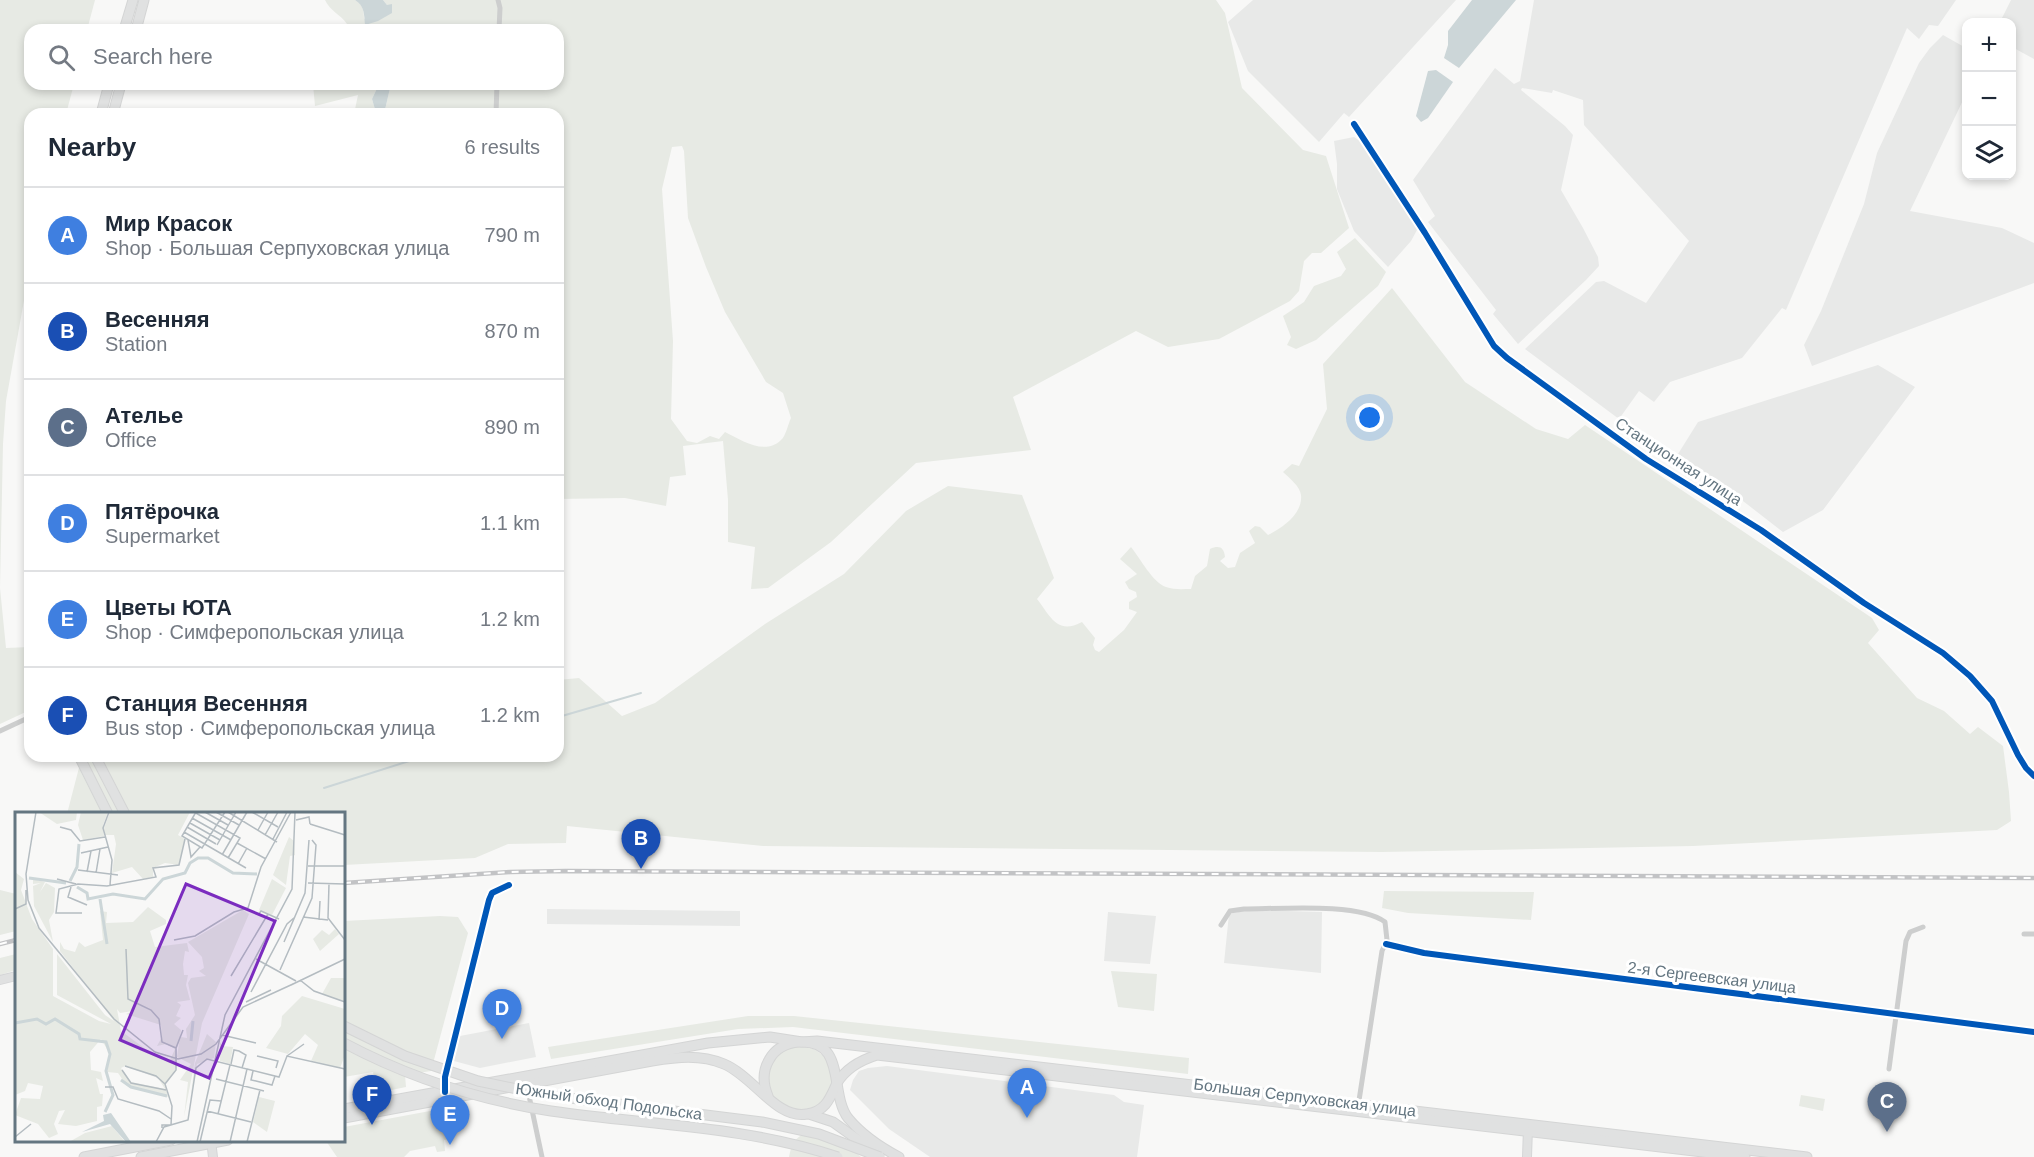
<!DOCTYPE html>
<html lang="en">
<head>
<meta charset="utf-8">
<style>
	:root { --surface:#fff; --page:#f6f6f7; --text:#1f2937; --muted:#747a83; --line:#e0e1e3; --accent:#55606b }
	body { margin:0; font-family:Arial,sans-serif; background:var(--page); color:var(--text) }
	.controls { position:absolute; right:18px; top:18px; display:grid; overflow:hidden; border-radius:12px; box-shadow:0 3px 9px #0003 }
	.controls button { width:54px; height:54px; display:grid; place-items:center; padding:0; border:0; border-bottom:2px solid var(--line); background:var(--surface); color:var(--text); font:30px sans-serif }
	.you { position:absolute; left:1370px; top:418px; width:21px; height:21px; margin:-15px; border:4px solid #fff; border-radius:50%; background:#1a73e8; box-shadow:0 0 0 9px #1a73e833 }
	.badge { display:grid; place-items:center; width:39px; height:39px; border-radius:50%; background:var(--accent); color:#fff; font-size:20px; font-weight:700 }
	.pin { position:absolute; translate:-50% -50px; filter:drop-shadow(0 2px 3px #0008) }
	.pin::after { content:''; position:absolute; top:32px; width:21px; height:18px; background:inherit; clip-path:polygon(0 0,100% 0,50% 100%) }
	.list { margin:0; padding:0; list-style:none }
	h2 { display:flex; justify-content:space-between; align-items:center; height:78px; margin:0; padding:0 24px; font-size:26px }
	h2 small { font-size:20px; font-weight:400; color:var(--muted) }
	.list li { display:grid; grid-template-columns:39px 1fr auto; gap:18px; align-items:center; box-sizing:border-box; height:96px; padding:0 24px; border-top:2px solid var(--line) }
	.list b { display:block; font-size:22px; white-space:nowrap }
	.list p { margin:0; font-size:20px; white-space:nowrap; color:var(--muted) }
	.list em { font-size:20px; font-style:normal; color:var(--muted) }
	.icon { flex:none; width:33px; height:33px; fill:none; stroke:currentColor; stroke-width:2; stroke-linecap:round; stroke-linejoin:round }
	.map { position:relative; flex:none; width:2034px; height:1157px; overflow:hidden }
	.search { position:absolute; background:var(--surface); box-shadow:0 3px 9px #0003; left:24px; top:24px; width:540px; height:66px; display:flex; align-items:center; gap:15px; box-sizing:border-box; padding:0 21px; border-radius:18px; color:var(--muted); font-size:22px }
	.panel { position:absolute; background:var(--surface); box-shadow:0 3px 9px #0003; left:24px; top:108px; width:540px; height:654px; border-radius:18px }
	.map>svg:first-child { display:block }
	.built { fill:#e8e9e8 }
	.green { fill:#e7eae4; fill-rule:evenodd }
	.water { fill:#ccd6d8 }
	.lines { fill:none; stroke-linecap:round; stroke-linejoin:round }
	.stream { stroke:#ccd6d8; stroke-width:2 }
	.secondary-casing { stroke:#d5d6d7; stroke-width:10 }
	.primary-casing { stroke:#d4d5d5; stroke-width:11 }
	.street { stroke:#cdcece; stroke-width:5 }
	.secondary { stroke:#e0e1e1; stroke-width:8 }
	.primary { stroke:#e0e1e1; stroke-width:9 }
	.rail-casing { stroke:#c2c3c5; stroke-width:4.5 }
	.rail { stroke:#fff; stroke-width:2; stroke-dasharray:7; stroke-linecap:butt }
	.primary-bridge-casing { stroke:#d4d5d5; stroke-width:11; stroke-linecap:butt }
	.primary-bridge { stroke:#e0e1e1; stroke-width:9 }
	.cycleway-casing { stroke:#fff; stroke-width:10 }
	.cycleway { stroke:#0057b8; stroke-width:6 }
	.labels { text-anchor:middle; stroke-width:6; stroke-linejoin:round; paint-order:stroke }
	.street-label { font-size:16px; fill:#647681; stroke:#fff }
	.inset-river { fill:none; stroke:#ccd6d8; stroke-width:3 }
	.inset-road { fill:none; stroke:#b4bcc1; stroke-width:1.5 }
	.view { fill:#7b2cbf; fill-opacity:0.15; stroke:#7b2cbf; stroke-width:3 }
	.inset-edge { fill:none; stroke:#647681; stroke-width:3 }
</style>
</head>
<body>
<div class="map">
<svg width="2034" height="1157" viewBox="0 0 2034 1157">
	<rect width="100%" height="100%" fill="#f8f8f7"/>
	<g class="built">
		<path d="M1253 0H1456L1349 117 1344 113 1319 142 1248 71 1228 22Z"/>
		<path d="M1534 0H1956L1938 26 1929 25 1919 39 1907 28 1786 310 1782 308 1742 358 1670 382 1654 402 1639 391 1619 419 1525 349 1596 282 1604 281 1646 303 1689 241 1584 125 1583 100 1553 90 1552 93 1522 88 1521 90 1565 126 1573 135 1561 190 1583 228 1598 257 1599 266 1586 280 1518 344 1493 314 1496 310 1428 222 1435 216 1413 180 1495 68 1514 84 1520 81Z"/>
		<path d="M2011 0H2034V59L2012 47V22H2000Z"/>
		<path d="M1943 35 1966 48V94L1910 211 2002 228 2034 243V283L1812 366 1804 345 1821 311 1864 204 1877 153 1919 63 1930 48Z"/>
		<path d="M1354 137 1367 146 1416 223 1417 230 1411 241 1388 267 1354 231 1337 189V164L1334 141Z"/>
		<path d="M1878 365 1915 387 1823 510 1783 532 1721 484 1678 454 1698 422Z"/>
		<path d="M547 909 740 911V926L547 924Z"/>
		<path d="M1248 910 1322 912 1321 973 1224 963 1229 914Z"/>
		<path d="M1108 912 1156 916 1150 964 1104 961Z"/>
		<path d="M529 1023 536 1057 480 1068 454 1061 460 1036Z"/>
		<path d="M887 1066 1114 1095 1124 1102 1144 1105 1137 1157H930L889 1129 850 1090 853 1080 859 1071 868 1068Z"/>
	</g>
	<g class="green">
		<path d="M0 0H95L87 30H30V84H74L66 114H30V267L6 401 3 444 0 588 6 648 30 647V710L0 724Z"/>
		<path d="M325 0H355C363 4 364 11 364 19L387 5 383 0H1216L1225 13 1242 88 1303 150 1326 156 1349 228 1321 253H1312L1304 261 1299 291 1290 301 1219 339 1168 347 1136 331 1013 397 1031 450 916 463 831 542 768 588 751 589 755 547 728 542V500L723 441 683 446 686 475 670 477 666 506 625 498 558 499V114H384L391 84H558V30H346L347 24C340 14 330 11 325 0ZM682 146 684 151 688 218 706 267 725 312 766 382 783 393 791 418C788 424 786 436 781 440 765 456 741 440 725 432L719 439 710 436 697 443 687 441 671 419 673 341 662 189 672 147Z"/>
		<path d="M313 84H379L372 99 376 113 379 114H354L358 95 315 106Z"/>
		<path d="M1355 238 1386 272 1378 286 1316 340 1296 349 1287 345 1291 337 1283 316 1304 302 1314 286 1341 276 1346 269 1337 252Z"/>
		<path d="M1392 288 1465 382 1536 429 1568 439 1585 425 1872 618 1879 630 1868 643 1917 698 1944 711 1970 734 1978 727 2003 746 2009 792 2011 821 1997 830 1693 846 1382 852 763 846 567 826 566 843 508 844 475 858 344 865V814H67L82 756H558V680L579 678 622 716 655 703 765 624 844 574 906 511 948 486 1022 495 1054 578 1037 599C1051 617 1057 635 1082 622L1095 638 1093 645 1095 650 1099 652 1124 630 1137 612 1129 609V602L1137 597 1136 592 1129 589 1125 582 1137 574 1120 559 1131 547C1140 558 1153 583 1166 587 1174 590 1183 589 1191 589L1195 576 1207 566 1210 549C1219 545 1224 547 1225 557L1220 561 1228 568 1235 567 1240 553 1255 543 1249 531 1255 526 1260 527 1268 535C1282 528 1303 514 1301 495 1300 486 1289 478 1283 472L1292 464 1299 466 1327 409 1323 364Z"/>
		<path d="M0 890 16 894V931L0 935Z"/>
		<path d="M1384 891 1534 892 1531 920 1408 913 1382 908Z"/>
		<path d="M440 916 458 917 468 933 431 1071 405 1075 406 1087 377 1093 373 1072 344 1077V921Z"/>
		<path d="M16 954V970L0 975V958Z"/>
		<path d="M1111 971 1157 974 1154 1011 1118 1007Z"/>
		<path d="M748 1016H794L1189 1058 1188 1074 793 1027 738 1029 551 1059 548 1047Z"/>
		<circle cx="800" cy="1078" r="32"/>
		<path d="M1801 1095 1825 1099 1823 1111 1799 1106Z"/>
		<path d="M446 1108 449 1139 444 1140 445 1151 437 1152 435 1146 410 1151 404 1157H337L326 1141 344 1140V1127Z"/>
		<path d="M815 1129 834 1134 861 1157H789C792 1139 799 1135 815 1129Z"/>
	</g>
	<g class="water">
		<path d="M355 0H383L387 5 392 4V13L378 21 365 25C364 15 365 6 355 0Z"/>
		<path d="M1472 0H1516L1459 68 1444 58 1448 45V31Z"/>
		<path d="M1436 70 1453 82 1428 118 1421 122 1416 116 1428 71Z"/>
		<path d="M379 84H391L384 114 376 113 372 99Z"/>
	</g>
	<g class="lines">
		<g class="stream">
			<path d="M562 716 641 693"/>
			<path d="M324 788 425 756"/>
		</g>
		<defs>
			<g id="secondary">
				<path d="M0 980 16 976"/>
				<path d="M211 1140 213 1157"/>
				<path d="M1527 1157 1528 1128"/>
			</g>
			<g id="primary">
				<path d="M124 30 133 0"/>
				<path d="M136 30 144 0"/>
				<path d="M101 114 109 84"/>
				<path d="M113 114 121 84"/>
				<path d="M79 756 108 814"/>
				<path d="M95 756 125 814"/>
				<path d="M768 1096C763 1084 762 1072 769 1060 775 1049 786 1043 799 1042 847 1039 829 1093 848 1118 862 1135 880 1147 899 1157"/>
				<path d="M344 1109 708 1043 770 1037 802 1042 817 1041 1807 1157"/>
				<path d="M809 1114 833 1122 879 1155"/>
				<path d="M344 1118 652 1061C677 1057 700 1054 724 1064 753 1076 777 1120 807 1114 826 1111 830 1098 837 1083 846 1068 861 1060 877 1055L1745 1157"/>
				<path d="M84 1157 171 1140"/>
				<path d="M141 1157 228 1140"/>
			</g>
		</defs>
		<use href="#secondary" class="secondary-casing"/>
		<use href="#primary" class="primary-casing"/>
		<g class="street">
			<path d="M498 0 500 8 499 30"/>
			<path d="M496 114 497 84"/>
			<path d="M1354 124 1425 233 1494 346 1507 358 1646 459 1761 530 1864 603 1943 653 1970 676 1992 701 2018 755 2026 768 2034 776"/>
			<path d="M0 731 30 717"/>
			<path d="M1221 925 1230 911 1244 909C1277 909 1360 902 1385 922L1387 940 1382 951 1358 1107"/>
			<path d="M2024 934H2034"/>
			<path d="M1386 944 1424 953 2034 1032"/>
			<path d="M1889 1069 1906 941 1910 932 1923 927"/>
			<path d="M443 1086 489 900 492 893 509 885"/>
			<path d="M528 1091 542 1157"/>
		</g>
		<use href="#secondary" class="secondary"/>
		<use href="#primary" class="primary"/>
		<defs>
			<g id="rail">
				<path d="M344 883 510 872 566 871 2034 878"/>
				<path d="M0 944 16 940"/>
			</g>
		</defs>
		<use href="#rail" class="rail-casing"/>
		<use href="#rail" class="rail"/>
		<defs>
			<g id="primary-bridge">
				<path d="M344 1026 405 1056 478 1081 546 1095 762 1122 819 1134 880 1157"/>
				<path d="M344 1043C408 1077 479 1100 551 1111 647 1125 746 1126 838 1157"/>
			</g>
		</defs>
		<use href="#primary-bridge" class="primary-bridge-casing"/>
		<use href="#primary-bridge" class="primary-bridge"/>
		<defs>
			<g id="cycleway">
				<path d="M1354 124 1425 233 1494 346 1507 358 1646 459 1761 530 1864 603 1943 653 1970 676 1992 701 2018 755 2026 768 2034 776"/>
				<path d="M1386 944 1424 953 2034 1032"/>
				<path d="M445 1092V1077L489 900 492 893 509 885"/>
			</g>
		</defs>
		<use href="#cycleway" class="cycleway-casing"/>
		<use href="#cycleway" class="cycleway"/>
	</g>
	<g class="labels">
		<g class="street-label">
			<text transform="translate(1679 461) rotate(33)" y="6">Станционная улица</text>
			<text transform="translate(1712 977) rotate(7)" y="6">2-я Сергеевская улица</text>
			<text transform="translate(1305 1097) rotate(7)" y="6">Большая Серпуховская улица</text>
			<text transform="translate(609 1101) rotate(8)" y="6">Южный обход Подольска</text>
		</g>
	</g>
	<g transform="translate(15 812)">
		<rect width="330" height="330" fill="#f8f8f7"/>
		<path d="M24 0H62L61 8 42 12ZM66 0H93L88 13 89 24 68 28 63 13ZM95 0H175L163 23 170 27 164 53 150 51 138 56V65L128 67 117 55 97 61 101 32 99 23H90L89 16ZM274 25 279 29 280 43 275 44 271 73 258 63ZM0 60 9 67 6 78 17 107 38 137V184L84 209 96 212 42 183V142L90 203 99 209 45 139V130L49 137 60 140 64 130 70 135 88 128 85 99 92 100 91 111 118 110 133 95 151 108V112L135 119 140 135 172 131 174 140 170 139 168 152 169 163H173L171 173 175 188 162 190 166 193 161 204 166 206 159 212 166 218 160 258 150 272 153 285 112 274 103 261 92 260 95 242 86 227 75 240 76 258 86 260 88 269 81 266 85 282H88L87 294 82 295V309L61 314 43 312 50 298 44 299 39 312 43 322 34 326 23 312 0 303 6 286 25 287 28 274 13 271 10 279 0 283ZM102 197 105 201 118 199 111 202 146 213 147 225 142 234 151 232 160 237 155 248 136 241 106 219ZM110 254 143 266 150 277 116 270 106 256ZM18 67 30 70 25 80 31 71 40 76 39 100 34 108 38 130 19 94 18 74 26 71 18 72ZM257 67 271 76 257 103 244 98ZM228 98 234 102 187 211 169 305 173 270 165 268 176 252 162 245V236L166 225 172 226 171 217 180 203 173 171 176 166 191 164 184 159 189 156 187 145 173 130ZM320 117 324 122 305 139 298 127 307 118 314 123ZM316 166H330V190L307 182ZM287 184 330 197V243L325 256 296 249 303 233 290 222 273 242 251 236 266 214 267 204ZM192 222 201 230 199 246 182 252 175 290 180 251ZM205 230 207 234 218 235 215 252 205 249ZM244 285 260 289 252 320 238 310ZM97 314 110 330H54L70 321Z" fill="#e7eae4" fill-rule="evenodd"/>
		<path d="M96 301 116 330H111L95 312 67 320 89 309 88 303Z" fill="#ccd6d8"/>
		<path class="inset-river" d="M14 66 51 71M55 69 62 55 64 32M62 75 72 81 73 87 98 82 130 87 148 67 170 61 175 51 183 46H193L218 61 242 62M85 87 92 132M0 211 22 207 31 212 40 207 64 222 65 227 91 230 95 242 91 259 98 283 90 300M176 229 178 209M106 268 116 275 152 284"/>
		<path class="inset-road" d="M21 0 11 62 13 88 24 116 99 207 140 240 163 247 186 242 201 232 228 195 278 172M94 0 88 16 97 48 95 73M179 0 225 26 213 46M181 0 167 24 187 36 210 0M190 0 213 13M201 0 224 13M213 0 262 30M237 0 263 15M177 6 216 28M281 8 294 5 295 12M175 11 205 28M295 12 330 23M45 15 56 18 65 29 90 25M172 15 201 32M243 18 253 0M169 20 231 56M250 23 263 0M258 27 272 0M173 28 176 45 185 35M222 31 251 47M202 33 221 0M66 41 93 35M207 43 232 0M223 52 232 36M293 54H330M63 58 103 63M72 60 76 39M81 61 85 37M42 67 61 72M293 71 330 72M314 72 313 106 330 128M56 75 53 85 72 93M0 97 11 92V78M67 101H41L44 77 63 72 92 74 141 65 138 56 164 53 170 27M243 103 246 99 264 107M288 105 313 108M304 108 305 89M159 128 180 124 219 100 233 96 246 55 276 0M269 130 290 81 294 28M111 137 113 187 136 198 144 207 147 230 161 236M241 147 281 169M265 158 297 86 301 33 297 28M216 164 253 102M285 168 299 179 330 190M276 173 330 147M236 180 272 112 280 105M231 190 256 178M207 223 241 231M242 244 263 249 261 256M272 244 289 232M216 252 219 238 224 239 231 243 227 256M110 254 141 264 150 272M232 257 264 265 272 244 330 257M107 258 116 271 151 278M238 259 236 268 241 269 257 273 260 264M201 267 249 279M90 275H98L103 287 144 299 156 307M192 299 236 310M203 302 215 253M147 316V313H156L157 294 150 272 161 258V236L168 218M0 325 16 312M141 330 149 315 173 308 181 256 192 247 232 257 215 330M182 330 210 203 277 77 280 0M185 330 195 288 206 289M232 330 245 278"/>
		<path class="view" d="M171 72 260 109 194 266 105 228Z"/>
		<rect width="330" height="330" class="inset-edge"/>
	</g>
</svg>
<div class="controls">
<button>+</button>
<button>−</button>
<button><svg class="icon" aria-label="layers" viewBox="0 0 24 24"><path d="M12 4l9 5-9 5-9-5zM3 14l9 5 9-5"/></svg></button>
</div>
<div class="you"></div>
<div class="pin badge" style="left:1027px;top:1118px;background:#3f7fe0">A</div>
<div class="pin badge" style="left:641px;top:869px;background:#1a4fb4">B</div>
<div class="pin badge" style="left:1887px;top:1132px;background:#5c6f8a">C</div>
<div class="pin badge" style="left:502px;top:1039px;background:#3f7fe0">D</div>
<div class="pin badge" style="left:450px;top:1145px;background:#3f7fe0">E</div>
<div class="pin badge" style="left:372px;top:1125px;background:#1a4fb4">F</div>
<div class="search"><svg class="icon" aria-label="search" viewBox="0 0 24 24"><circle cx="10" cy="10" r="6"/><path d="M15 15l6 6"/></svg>Search here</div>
<section class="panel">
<h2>Nearby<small>6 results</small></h2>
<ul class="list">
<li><span class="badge" style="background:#3f7fe0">A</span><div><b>Мир Красок</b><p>Shop · Большая Серпуховская улица</p></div><em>790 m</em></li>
<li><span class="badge" style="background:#1a4fb4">B</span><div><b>Весенняя</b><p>Station</p></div><em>870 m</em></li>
<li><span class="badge" style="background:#5c6f8a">C</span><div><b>Ателье</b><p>Office</p></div><em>890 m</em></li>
<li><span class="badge" style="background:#3f7fe0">D</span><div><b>Пятёрочка</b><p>Supermarket</p></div><em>1.1 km</em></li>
<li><span class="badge" style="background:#3f7fe0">E</span><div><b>Цветы ЮТА</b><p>Shop · Симферопольская улица</p></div><em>1.2 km</em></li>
<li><span class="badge" style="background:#1a4fb4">F</span><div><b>Станция Весенняя</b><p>Bus stop · Симферопольская улица</p></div><em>1.2 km</em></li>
</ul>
</section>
</div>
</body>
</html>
